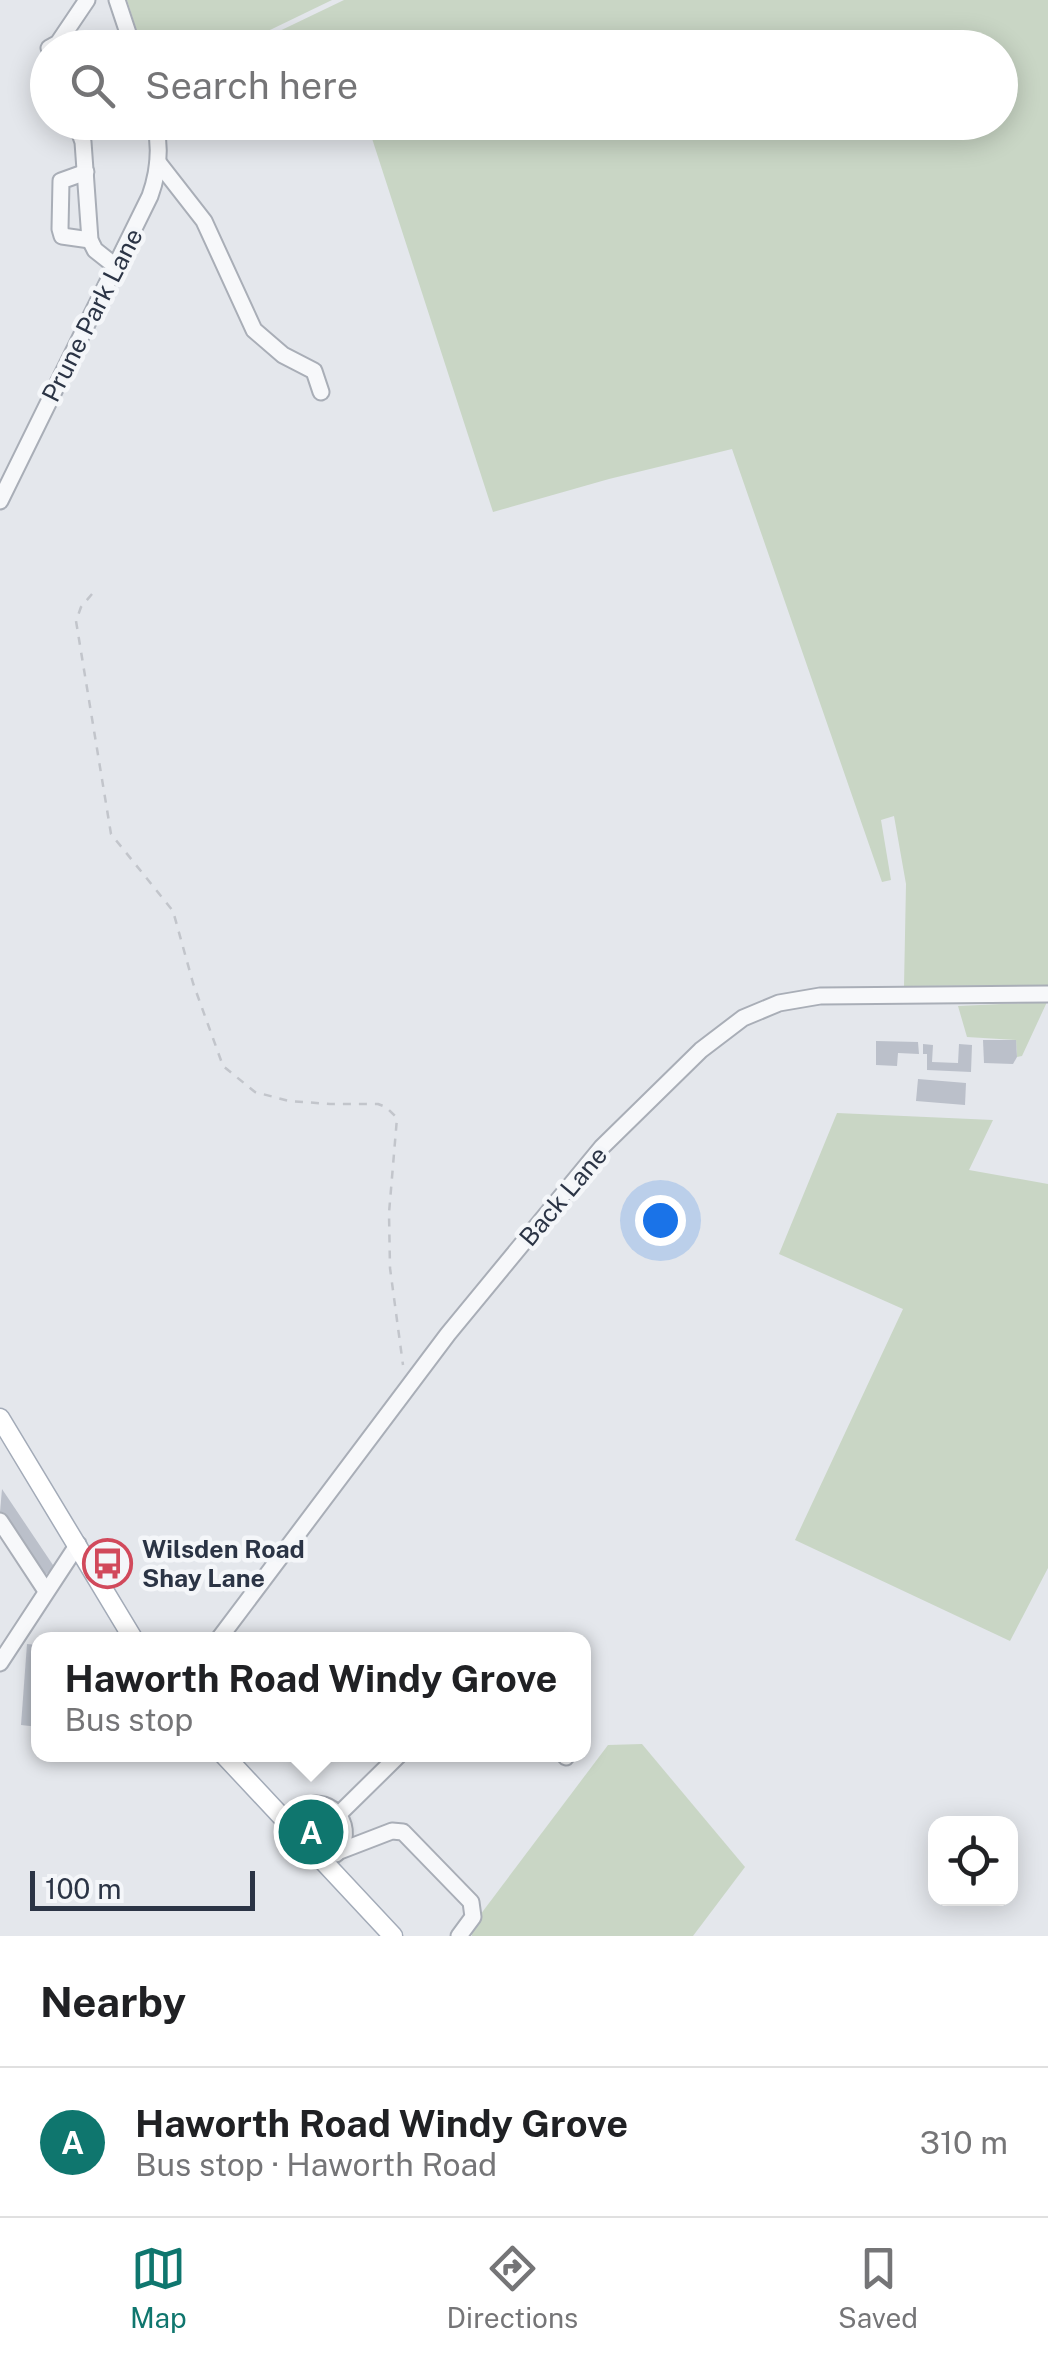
<!DOCTYPE html>
<html lang="en">
<head>
<meta charset="utf-8">
<style>
	:root { --surface:#fff; --page:#f2f2f2; --text:#202124; --muted:#757577; --line:#e0e0e0; --accent:#0f766e }
	body { margin:0; font-family:"Public Sans",sans-serif; background:var(--page); color:var(--text) }
	.controls { position:absolute; right:30px; bottom:30px; display:grid; overflow:hidden; border-radius:20px; box-shadow:0 5px 25px #0003 }
	.controls button { width:90px; height:90px; display:grid; place-items:center; padding:0; border:0; border-bottom:2px solid var(--line); background:var(--surface); color:var(--text); font:50px sans-serif }
	.scale { position:absolute; left:30px; bottom:25px; width:225px; box-sizing:border-box; padding-left:10px; border:5px solid #2b3445; border-top:0; font-size:28px; line-height:35px; white-space:nowrap; color:#2b3445; -webkit-text-stroke:8px #f4f6f9; paint-order:stroke }
	.you { position:absolute; left:660px; top:1220px; width:35px; height:35px; margin:-25px; border:8px solid #fff; border-radius:50%; background:#1a73e8; box-shadow:0 0 0 15px #1a73e833 }
	.badge { display:grid; place-items:center; width:65px; height:65px; border-radius:50%; background:var(--accent); color:#fff; font-size:32px; font-weight:700 }
	.pin { position:absolute; translate:-50% -50%; border:5px solid #fff; box-shadow:0 2px 10px #0006 }
	.popup { position:absolute; left:31px; top:1632px; width:560px; height:130px; box-sizing:border-box; display:grid; place-content:center; border-radius:20px; background:var(--surface); filter:drop-shadow(0 2px 8px #0005); font-size:32px; white-space:nowrap; color:var(--muted) }
	.popup b { font-size:38px; color:var(--text) }
	.popup::after { content:''; position:absolute; left:50%; top:100%; margin-left:-20px; border:20px solid transparent; border-top-color:var(--surface) }
	.list { margin:0; padding:0; list-style:none }
	h2 { display:flex; justify-content:space-between; align-items:center; height:130px; margin:0; padding:0 40px; font-size:42px }
	h2 small { font-size:32px; font-weight:400; color:var(--muted) }
	.list li { display:grid; grid-template-columns:65px 1fr auto; gap:30px; align-items:center; box-sizing:border-box; height:150px; padding:0 40px; border-top:2px solid var(--line) }
	.list b { display:block; font-size:38px; white-space:nowrap }
	.list p { margin:0; font-size:32px; white-space:nowrap; color:var(--muted) }
	.list em { font-size:32px; font-style:normal; color:var(--muted) }
	.icon { flex:none; width:55px; height:55px; fill:none; stroke:currentColor; stroke-width:2; stroke-linecap:round; stroke-linejoin:round }
	.map { position:relative; flex:none; width:1048px; height:1936px; overflow:hidden }
	.search { position:absolute; background:var(--surface); box-shadow:0 5px 25px #0003; left:30px; right:30px; top:30px; height:110px; display:flex; align-items:center; gap:25px; box-sizing:border-box; padding:0 35px; border-radius:55px; color:var(--muted); font-size:38px }
	.sheet { height:280px; background:var(--surface) }
	nav { display:flex; justify-content:space-around; align-items:center; box-sizing:border-box; height:140px; border-top:2px solid var(--line); background:var(--surface); font-size:28px; color:var(--muted) }
	nav a { display:grid; justify-items:center; gap:5px }
	nav .on { color:var(--accent) }
	.map>svg:first-child { display:block }
	.green { fill:#c9d6c5 }
	.building { fill:#bbc0ca }
	.lines { fill:none; stroke-linecap:round; stroke-linejoin:round }
	.minor-casing { stroke:#a9aeb7; stroke-width:19 }
	.major-casing { stroke:#a3abb8; stroke-width:21 }
	.path { stroke:#c2c5cb; stroke-width:2.5; stroke-dasharray:8 8; stroke-linecap:butt }
	.minor { stroke:#f7f8fa; stroke-width:15 }
	.major { stroke:#fff; stroke-width:18 }
	.labels { text-anchor:middle; stroke-width:9; stroke-linejoin:round; paint-order:stroke }
	.street-label { font-size:25px; fill:#2b3445; stroke:#f4f6f9 }
	.poi-label { font-size:25px; font-weight:bold; fill:#2b3445; stroke:#f4f6f9; text-anchor:start }
</style>
</head>
<body>
<div class="map">
<svg width="1048" height="1936" viewBox="0 0 1048 1936">
	<rect width="100%" height="100%" fill="#e4e7ec"/>
	<g class="green">
		<path d="M127 0H332L235 47H142Z"/>
		<path d="M344 0H1048V985L904 986 906 884 894 816 881 820 891 880 882 882 732 449 609 479 493 512 367 123 1000 122V48H342L340 43 331 47H246Z"/>
		<path d="M1047 1002 1022 1056 1017 1057 1016 1040 967 1037 958 1006Z"/>
		<path d="M837 1113 993 1120 969 1170 1048 1184V1568L1010 1641 795 1540 903 1309 779 1254Z"/>
		<path d="M642 1744 745 1867 693 1936H472L471 1927 608 1745Z"/>
	</g>
	<g class="building">
		<path d="M983 1040H1016L1017 1057 1013 1064 984 1063Z"/>
		<path d="M876 1041 918 1042 919 1054 898 1053 897 1066 876 1065Z"/>
		<path d="M923 1044 933 1045 932 1062 958 1063 959 1044 972 1045 971 1072 927 1070V1054H923Z"/>
		<path d="M918 1079 966 1083 965 1105 916 1101Z"/>
		<path d="M2 1489 55 1568 42 1577 0 1512Z"/>
		<path d="M27 1644 39 1645V1727L21 1725Z"/>
	</g>
	<g class="lines">
		<defs>
			<g id="minor">
				<path d="M117 0 133 48"/>
				<path d="M49 48 58 43 87 0"/>
				<path d="M76 122 83 142 90 240 95 250 114 265"/>
				<path d="M158 162 204 221 254 330 283 355 314 371 321 392"/>
				<path d="M86 172 61 181 60 229 62 236 90 240"/>
				<path d="M0 501 150 196C159 171 161 148 155 122"/>
				<path d="M0 1521 46 1591"/>
				<path d="M218 1640 448 1334 602 1147 701 1050 743 1018 779 1003 820 996 1048 994"/>
				<path d="M0 1663 78 1544"/>
				<path d="M564 1754 566 1757"/>
				<path d="M338 1815 400 1754"/>
				<path d="M286 1822C291 1817 298 1810 304 1807 333 1793 358 1830 336 1854"/>
				<path d="M340 1851 392 1831 403 1832 471 1902 473 1917 459 1936"/>
			</g>
			<g id="major">
				<path d="M0 1418 134 1640"/>
				<path d="M223 1754 393 1936"/>
			</g>
		</defs>
		<use href="#minor" class="minor-casing"/>
		<use href="#major" class="major-casing"/>
		<path class="path" d="M92 594 81 607 76 621 111 834 173 911 193 983 223 1066 255 1092 289 1101 330 1104H378L386 1107 397 1118 389 1213 390 1268 403 1365"/>
		<use href="#minor" class="minor"/>
		<use href="#major" class="major"/>
	</g>
	<defs>
		<symbol id="bus-ring" viewBox="-11 -11 22 22"><circle r="9.5" fill="#f4f6f9" stroke="#d1495b" stroke-width="1.5"/><path d="M-5-6H5V4H4V6H2V4H-2V6H-4V4H-5ZM-3.5-4V0h7V-4ZM-3.5 1.2v1.5H-2V1.2ZM2 1.2v1.5H3.5V1.2Z" fill="#d1495b"/></symbol>
	</defs>
	<g fill-rule="evenodd">
		<use href="#bus-ring" x="80" y="1536" width="55" height="55"/>
	</g>
	<g class="labels">
		<g class="street-label">
			<text transform="translate(92 315) rotate(-63)" y="9">Prune Park Lane</text>
			<text transform="translate(563 1196) rotate(-50)" y="9">Back Lane</text>
		</g>
		<g class="poi-label">
			<text x="142" y="1558">Wilsden Road<tspan x="142" dy="29">Shay Lane</tspan></text>
		</g>
	</g>
</svg>
<div class="controls">
<button><svg class="icon" aria-label="locate" viewBox="0 0 24 24"><circle cx="12" cy="12" r="6"/><path d="M12 2v4M12 18v4M2 12h4M18 12h4"/></svg></button>
</div>
<div class="scale">100 m</div>
<div class="you"></div>
<div class="pin badge" style="left:311px;top:1832px">A</div>
<div class="popup"><b>Haworth Road Windy Grove</b>Bus stop</div>
<div class="search"><svg class="icon" aria-label="search" viewBox="0 0 24 24"><circle cx="10" cy="10" r="6"/><path d="M15 15l6 6"/></svg>Search here</div>
</div>
<section class="sheet">
<h2>Nearby<small></small></h2>
<ul class="list">
<li><span class="badge">A</span><div><b>Haworth Road Windy Grove</b><p>Bus stop · Haworth Road</p></div><em>310 m</em></li>
</ul>
</section>
<nav>
<a class="on"><svg class="icon" aria-label="map" viewBox="0 0 24 24"><path d="M3 6l6-2 6 2 6-2v14l-6 2-6-2-6 2zM9 4v14M15 6v14"/></svg>Map</a>
<a><svg class="icon" aria-label="directions" viewBox="0 0 24 24"><path d="M12 3l9 9-9 9-9-9zM9 14v-3h6M13 9l2 2-2 2"/></svg>Directions</a>
<a><svg class="icon" aria-label="saved" viewBox="0 0 24 24"><path d="M7 4h10v16l-5-4-5 4z"/></svg>Saved</a>
</nav>
</body>
</html>
